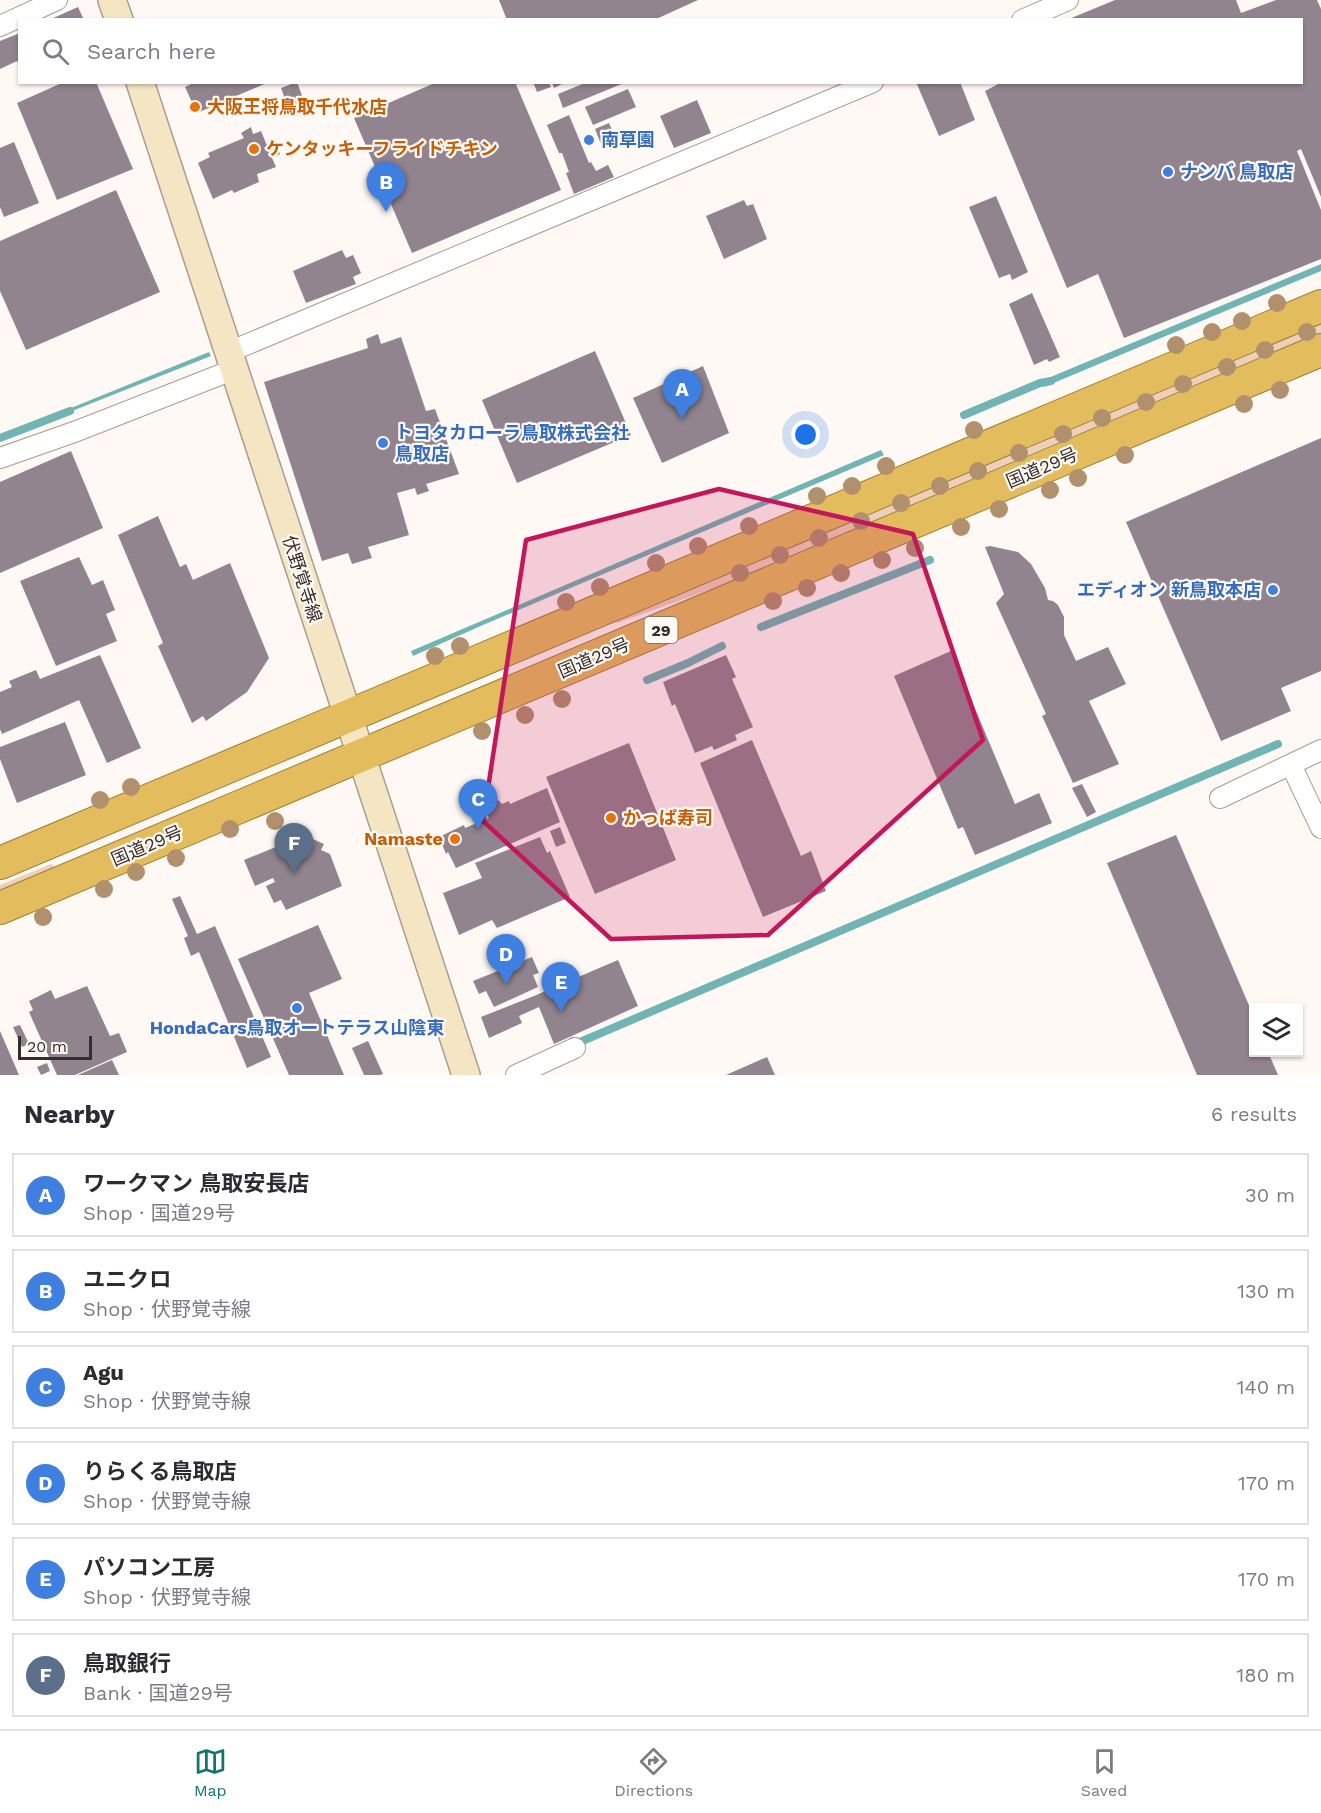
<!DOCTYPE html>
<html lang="en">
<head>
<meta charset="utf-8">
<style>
	:root { --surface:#fff; --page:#f7f7f7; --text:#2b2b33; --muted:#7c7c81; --line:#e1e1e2; --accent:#0f766e }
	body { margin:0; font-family:"Work Sans","Noto Sans JP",sans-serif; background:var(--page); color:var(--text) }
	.controls { position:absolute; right:18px; bottom:18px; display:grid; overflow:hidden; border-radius:0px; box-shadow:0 2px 4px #0004 }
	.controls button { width:54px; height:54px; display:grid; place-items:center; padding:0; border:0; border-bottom:2px solid var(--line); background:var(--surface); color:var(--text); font:30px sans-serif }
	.scale { position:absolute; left:18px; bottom:15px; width:74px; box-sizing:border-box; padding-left:6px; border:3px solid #342e2a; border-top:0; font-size:16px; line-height:21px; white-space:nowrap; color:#342e2a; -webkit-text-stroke:4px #fff9f5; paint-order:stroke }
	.you { position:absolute; left:806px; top:435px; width:21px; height:21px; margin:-15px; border:4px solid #fff; border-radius:50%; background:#1a73e8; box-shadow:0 0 0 9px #1a73e833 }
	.badge { display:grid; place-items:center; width:39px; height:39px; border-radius:50%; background:var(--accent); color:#fff; font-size:20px; font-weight:700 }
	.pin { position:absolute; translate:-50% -50px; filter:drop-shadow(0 2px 3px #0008) }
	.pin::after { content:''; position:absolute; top:32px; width:21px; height:18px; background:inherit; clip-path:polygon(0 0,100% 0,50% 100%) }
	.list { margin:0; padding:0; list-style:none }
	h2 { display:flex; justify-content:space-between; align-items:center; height:78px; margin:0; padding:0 24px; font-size:26px }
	h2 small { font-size:20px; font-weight:400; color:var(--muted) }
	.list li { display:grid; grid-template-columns:39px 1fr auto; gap:18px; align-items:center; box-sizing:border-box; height:84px; margin:0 12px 12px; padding:0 12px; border:2px solid var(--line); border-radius:0px }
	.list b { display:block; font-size:22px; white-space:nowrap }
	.list p { margin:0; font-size:20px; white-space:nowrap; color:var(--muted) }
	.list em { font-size:20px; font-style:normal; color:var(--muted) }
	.icon { flex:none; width:33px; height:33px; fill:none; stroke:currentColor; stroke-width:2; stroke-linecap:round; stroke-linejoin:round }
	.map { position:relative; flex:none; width:1321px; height:1075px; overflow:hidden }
	.search { position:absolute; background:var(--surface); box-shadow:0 2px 4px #0004; left:18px; right:18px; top:18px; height:66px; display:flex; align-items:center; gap:15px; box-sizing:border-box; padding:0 21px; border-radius:0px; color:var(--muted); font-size:22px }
	.sheet { height:654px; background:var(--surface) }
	nav { display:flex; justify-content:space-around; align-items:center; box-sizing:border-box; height:84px; border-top:2px solid var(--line); background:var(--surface); font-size:16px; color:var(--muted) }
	nav a { display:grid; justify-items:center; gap:3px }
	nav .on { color:var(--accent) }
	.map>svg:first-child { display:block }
	.green { fill:#edd0bc }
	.water { fill:#70b5b4 }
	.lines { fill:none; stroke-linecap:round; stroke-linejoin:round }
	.stream { stroke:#70b5b4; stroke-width:8 }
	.building { fill:#91848f }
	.minor-casing { stroke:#aa9c93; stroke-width:22 }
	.secondary-casing { stroke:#aa9c93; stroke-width:30 }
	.trunk-casing { stroke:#a18031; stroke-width:34 }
	.minor { stroke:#fff; stroke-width:20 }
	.secondary { stroke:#f4e6c2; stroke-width:27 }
	.trunk { stroke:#e3bc5e; stroke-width:32 }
	.tree { fill:#b1906e }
	.marked { fill:#c2185b; fill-opacity:0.2; stroke:#c2185b; stroke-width:4.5; stroke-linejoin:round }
	.food-dot { fill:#e8710a; stroke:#fff9f5; stroke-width:2 }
	.shop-dot { fill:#3f7fe0; stroke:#fff9f5; stroke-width:2 }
	.labels { text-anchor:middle; stroke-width:4.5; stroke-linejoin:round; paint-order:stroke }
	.shield { fill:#fff9f5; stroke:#716b67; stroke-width:1.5 }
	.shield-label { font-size:16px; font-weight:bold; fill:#342e2a }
	.food-label { font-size:18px; font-weight:bold; fill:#c56008; stroke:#fff9f5; text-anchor:start }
	.shop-label { font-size:18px; font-weight:bold; fill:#366cbe; stroke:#fff9f5; text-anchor:start }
	.street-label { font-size:18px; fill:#342e2a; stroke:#fff9f5 }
</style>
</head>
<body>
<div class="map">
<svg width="1321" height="1075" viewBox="0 0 1321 1075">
	<rect width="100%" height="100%" fill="#fff9f5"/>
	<g class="green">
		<path d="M1321 320V333L1040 450 742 578 617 623 614 619Z"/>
		<path d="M51 864 57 868 0 892V885Z"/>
	</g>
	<g class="water">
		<path d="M1321 264V271L1044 387 1041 381Z"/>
		<path d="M209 352 211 356 62 415 61 412Z"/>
		<path d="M881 450 884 455 483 625 413 656 411 651Z"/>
	</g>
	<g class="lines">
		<g class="stream">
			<path d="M964 415 1040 383 1051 381"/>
			<path d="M0 438 70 411"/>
			<path d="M761 627 930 560"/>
			<path d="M647 680 688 663 722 646"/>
			<path d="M573 1041 580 1042 1278 744"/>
		</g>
	</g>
	<g class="building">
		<path d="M499 0H698L654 20H645L644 18 640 20H507Z"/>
		<path d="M1115 0H1236L1241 13 1276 0H1317L1321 9V197L1301 149 1297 151 1321 210V259L1124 338 1098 274 1067 288 985 91 1002 82H1302V20L1069 19Z"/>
		<path d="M78 7 84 20H49Z"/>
		<path d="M20 33V66L17 61 0 69V41Z"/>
		<path d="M64 82H96L133 169 57 200 17 103Z"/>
		<path d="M195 82H269L197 113 185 87Z"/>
		<path d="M297 82 304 101 288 107 281 88Z"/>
		<path d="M437 82H515L561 190 412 253 354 118Z"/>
		<path d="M533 82H548L551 87 537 92Z"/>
		<path d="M552 82H566L554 88Z"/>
		<path d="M916 82H960L975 120 939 136Z"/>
		<path d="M585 83H624L563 108 558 94Z"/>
		<path d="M628 89 636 107 593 125 585 107Z"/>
		<path d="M697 100 711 133 674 148 660 116Z"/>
		<path d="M569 115 589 163 591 162 596 171 608 165 614 177 574 194 566 173 569 172 562 153H559L547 125Z"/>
		<path d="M609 123 617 142 603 149 595 129Z"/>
		<path d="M251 127 253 134 261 131 268 148 276 144 280 154 272 158 276 167 257 174 259 182 234 193 232 190 213 199 198 163 210 157 208 153 244 138 241 133Z"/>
		<path d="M14 142 39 203 4 217 0 207V148Z"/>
		<path d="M116 190 160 292 26 350 0 291V241Z"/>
		<path d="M996 196 1028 272 1012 280 1010 274 999 278 969 207Z"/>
		<path d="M744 200 747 206 753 204 767 239 724 259 706 216Z"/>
		<path d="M342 250 346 258 353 255 361 273 353 277 356 284 306 303 293 271Z"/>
		<path d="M1032 293 1060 357 1049 362 1047 359 1034 365 1009 304Z"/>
		<path d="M378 334 381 344 401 337 426 411 435 409 459 474 426 484 429 491 417 495 415 488 397 493 409 535 368 547 372 558 352 564 348 553 322 561 264 382 368 348 366 339Z"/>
		<path d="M595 351 631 435 517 483 482 400Z"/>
		<path d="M703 366 729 433 662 463 633 398Z"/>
		<path d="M1321 438V671L1281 688 1291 711 1221 741 1126 522Z"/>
		<path d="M71 451 103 528 0 573V482Z"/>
		<path d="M158 516 180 567 186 564 193 580 230 563 269 658 247 692 206 721 203 716 192 723 158 646 163 643 118 535Z"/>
		<path d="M990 546 1018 552 1031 564 1045 588 1048 600 1053 601 1058 605 1064 617V635L1076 661 1108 647 1126 684 1089 701 1119 764 1073 783 1042 716 1046 714 996 603 1004 594 985 547Z"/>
		<path d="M79 557 92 585 103 580 115 610 106 614 117 641 56 666 20 581Z"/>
		<path d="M951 651 1015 804 1039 793 1052 823 975 855 963 827 958 829 894 676Z"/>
		<path d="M100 655 141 748 107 763 79 700 2 734 0 729V692L12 687 9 681 36 670 40 679Z"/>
		<path d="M726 655 736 677 732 679 753 727 735 735 737 740 714 750 712 746 695 753 675 704 672 706 663 682Z"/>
		<path d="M65 722 86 775 17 803 0 759V747Z"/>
		<path d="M752 740 801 856 811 851 826 891 763 917 700 763Z"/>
		<path d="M629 743 676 860 595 894 546 777Z"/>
		<path d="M1082 784 1096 812 1087 817 1072 788Z"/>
		<path d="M547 788 560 822 456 868 448 852 446 854 439 837 464 825 465 828 489 818 486 812 494 810V801L498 800 502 804 509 801 510 804Z"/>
		<path d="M560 827 566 843 556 847 550 831Z"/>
		<path d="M1176 835 1254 1017V1052H1268L1278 1075H1197L1107 863Z"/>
		<path d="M308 837 324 844 321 850 330 854 342 886 286 910 281 900 274 903 266 886 275 882 273 878 255 886 244 860 295 839 305 844Z"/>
		<path d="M540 837 547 853 550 851 570 897 497 928 492 920 459 935 443 893 482 878 475 863Z"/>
		<path d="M180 896 197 934 215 926 271 1057 247 1068 199 952 191 956 184 938 188 936 172 899Z"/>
		<path d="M318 925 342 979 309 993 344 1075H289L238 959Z"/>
		<path d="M532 957 539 973 533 975 538 987 494 1007 486 991 479 994 473 981Z"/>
		<path d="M618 960 638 1006 554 1044 539 1007 519 1016 522 1023 489 1038 481 1017 534 996Z"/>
		<path d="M87 986 110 1036 119 1033 127 1052 75 1075H57L29 1012 33 1010 29 1001 51 990 55 999Z"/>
		<path d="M20 1025 29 1044 22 1047 13 1027Z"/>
		<path d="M0 1031 19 1075H0Z"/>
		<path d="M368 1041 383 1074 380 1075H364L352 1048Z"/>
		<path d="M767 1057 775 1075H726Z"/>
		<path d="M112 1060 119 1075H78Z"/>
		<path d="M47 1063 50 1071 41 1075 37 1067Z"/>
	</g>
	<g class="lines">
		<defs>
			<g id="minor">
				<path d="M1022 20 1068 0"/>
				<path d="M0 26 57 0"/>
				<path d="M229 352 873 82"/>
				<path d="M0 458 77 431 235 369"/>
				<path d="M1291 765 1321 828"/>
				<path d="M1220 798 1321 750"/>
				<path d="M516 1075 575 1048"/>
			</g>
			<g id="secondary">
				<path d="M112 0 119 20"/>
				<path d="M140 82 466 1075"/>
			</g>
			<g id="trunk">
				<path d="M0 863 1321 306"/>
				<path d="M0 908 1321 350"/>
			</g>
		</defs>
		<use href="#minor" class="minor-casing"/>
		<use href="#secondary" class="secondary-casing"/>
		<use href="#trunk" class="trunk-casing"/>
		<use href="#minor" class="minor"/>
		<use href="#secondary" class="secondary"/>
		<use href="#trunk" class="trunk"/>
	</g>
	<g class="tree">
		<circle cx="1277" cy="303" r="9"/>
		<circle cx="1242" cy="321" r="9"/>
		<circle cx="1212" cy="332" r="9"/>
		<circle cx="1307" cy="332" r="9"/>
		<circle cx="1176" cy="345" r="9"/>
		<circle cx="1265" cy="350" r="9"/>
		<circle cx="1227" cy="367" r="9"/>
		<circle cx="1183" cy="384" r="9"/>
		<circle cx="1280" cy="390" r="9"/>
		<circle cx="1146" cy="402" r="9"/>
		<circle cx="1244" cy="404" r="9"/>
		<circle cx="1102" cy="418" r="9"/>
		<circle cx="974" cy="430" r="9"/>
		<circle cx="1063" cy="434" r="9"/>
		<circle cx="1019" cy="453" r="9"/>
		<circle cx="1125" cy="455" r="9"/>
		<circle cx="886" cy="466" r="9"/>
		<circle cx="978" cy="471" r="9"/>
		<circle cx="1078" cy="478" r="9"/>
		<circle cx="852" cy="486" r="9"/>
		<circle cx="940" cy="486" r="9"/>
		<circle cx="1050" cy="490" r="9"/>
		<circle cx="817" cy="496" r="9"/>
		<circle cx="901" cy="503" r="9"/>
		<circle cx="999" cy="509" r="9"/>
		<circle cx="861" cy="521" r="9"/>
		<circle cx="749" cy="526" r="9"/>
		<circle cx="961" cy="527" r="9"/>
		<circle cx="819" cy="538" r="9"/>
		<circle cx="698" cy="546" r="9"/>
		<circle cx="915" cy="548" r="9"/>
		<circle cx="780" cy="555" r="9"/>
		<circle cx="882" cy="560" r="9"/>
		<circle cx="656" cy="563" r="9"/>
		<circle cx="740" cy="573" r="9"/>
		<circle cx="841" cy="573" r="9"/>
		<circle cx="600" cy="587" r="9"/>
		<circle cx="807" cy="588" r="9"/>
		<circle cx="773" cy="601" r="9"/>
		<circle cx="566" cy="602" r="9"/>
		<circle cx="460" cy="646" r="9"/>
		<circle cx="435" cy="656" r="9"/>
		<circle cx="562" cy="699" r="9"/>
		<circle cx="525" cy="715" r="9"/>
		<circle cx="482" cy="731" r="9"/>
		<circle cx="131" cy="787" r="9"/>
		<circle cx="100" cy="800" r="9"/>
		<circle cx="275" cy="821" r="9"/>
		<circle cx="230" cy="829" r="9"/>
		<circle cx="176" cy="858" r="9"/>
		<circle cx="136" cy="872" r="9"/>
		<circle cx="104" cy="889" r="9"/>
		<circle cx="43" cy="917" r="9"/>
	</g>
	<path class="marked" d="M719 489 913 534 983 740 768 935 611 939 483 821 526 540Z"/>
	<g class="food-dot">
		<circle cx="195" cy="107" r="6"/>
		<circle cx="254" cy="149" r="6"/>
		<circle cx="611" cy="818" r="6"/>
		<circle cx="455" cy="839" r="6"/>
	</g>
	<g class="shop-dot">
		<circle cx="589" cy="140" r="6"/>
		<circle cx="1168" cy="172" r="6"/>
		<circle cx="383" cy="443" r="6"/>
		<circle cx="1273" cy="590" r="6"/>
		<circle cx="297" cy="1008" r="6"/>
	</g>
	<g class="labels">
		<rect class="shield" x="644.5" y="617" width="33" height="26" rx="4.5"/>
		<g class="shield-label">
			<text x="661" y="636">29</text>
		</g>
		<g class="food-label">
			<text x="207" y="113">大阪王将鳥取千代水店</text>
			<text x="266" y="155">ケンタッキーフライドチキン</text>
			<text x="623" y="824">かっぱ寿司</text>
			<text x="443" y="845" text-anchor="end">Namaste</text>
		</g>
		<g class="shop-label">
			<text x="601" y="146">南草園</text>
			<text x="1180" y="178">ナンバ 鳥取店</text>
			<text x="395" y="439">トヨタカローラ鳥取株式会社<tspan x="395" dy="21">鳥取店</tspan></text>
			<text x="1261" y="596" text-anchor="end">エディオン 新鳥取本店</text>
			<text x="297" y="1034" text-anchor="middle">HondaCars鳥取オートテラス山陰東</text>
		</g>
		<g class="street-label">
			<text transform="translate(1042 468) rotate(-23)" y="6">国道29号</text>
			<text transform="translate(302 579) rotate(72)" y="6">伏野覚寺線</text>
			<text transform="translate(594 658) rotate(-23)" y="6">国道29号</text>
			<text transform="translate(147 846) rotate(-23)" y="6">国道29号</text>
		</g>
	</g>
</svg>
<div class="controls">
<button><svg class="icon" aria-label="layers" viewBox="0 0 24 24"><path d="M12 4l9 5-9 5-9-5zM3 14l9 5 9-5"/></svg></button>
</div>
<div class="scale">20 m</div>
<div class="you"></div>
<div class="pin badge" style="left:682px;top:419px;background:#3f7fe0">A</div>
<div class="pin badge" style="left:386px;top:212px;background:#3f7fe0">B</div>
<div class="pin badge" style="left:478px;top:829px;background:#3f7fe0">C</div>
<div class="pin badge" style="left:506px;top:984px;background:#3f7fe0">D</div>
<div class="pin badge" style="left:561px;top:1012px;background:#3f7fe0">E</div>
<div class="pin badge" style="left:294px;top:873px;background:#5c6f8a">F</div>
<div class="search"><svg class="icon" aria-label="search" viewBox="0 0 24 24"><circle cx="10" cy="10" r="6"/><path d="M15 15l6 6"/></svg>Search here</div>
</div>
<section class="sheet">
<h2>Nearby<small>6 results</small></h2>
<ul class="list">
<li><span class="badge" style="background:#3f7fe0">A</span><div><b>ワークマン 鳥取安長店</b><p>Shop · 国道29号</p></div><em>30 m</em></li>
<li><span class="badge" style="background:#3f7fe0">B</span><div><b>ユニクロ</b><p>Shop · 伏野覚寺線</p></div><em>130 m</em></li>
<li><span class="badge" style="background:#3f7fe0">C</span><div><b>Agu</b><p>Shop · 伏野覚寺線</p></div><em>140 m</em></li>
<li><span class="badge" style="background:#3f7fe0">D</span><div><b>りらくる鳥取店</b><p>Shop · 伏野覚寺線</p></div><em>170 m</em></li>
<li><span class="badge" style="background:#3f7fe0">E</span><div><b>パソコン工房</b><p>Shop · 伏野覚寺線</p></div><em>170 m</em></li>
<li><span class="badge" style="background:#5c6f8a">F</span><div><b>鳥取銀行</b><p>Bank · 国道29号</p></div><em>180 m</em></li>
</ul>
</section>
<nav>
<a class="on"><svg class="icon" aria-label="map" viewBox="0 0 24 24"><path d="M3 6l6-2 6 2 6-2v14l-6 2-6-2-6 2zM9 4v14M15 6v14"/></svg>Map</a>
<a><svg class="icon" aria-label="directions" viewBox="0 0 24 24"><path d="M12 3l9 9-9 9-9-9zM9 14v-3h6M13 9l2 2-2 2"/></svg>Directions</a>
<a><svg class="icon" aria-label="saved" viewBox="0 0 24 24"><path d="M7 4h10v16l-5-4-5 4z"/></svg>Saved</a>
</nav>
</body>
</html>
